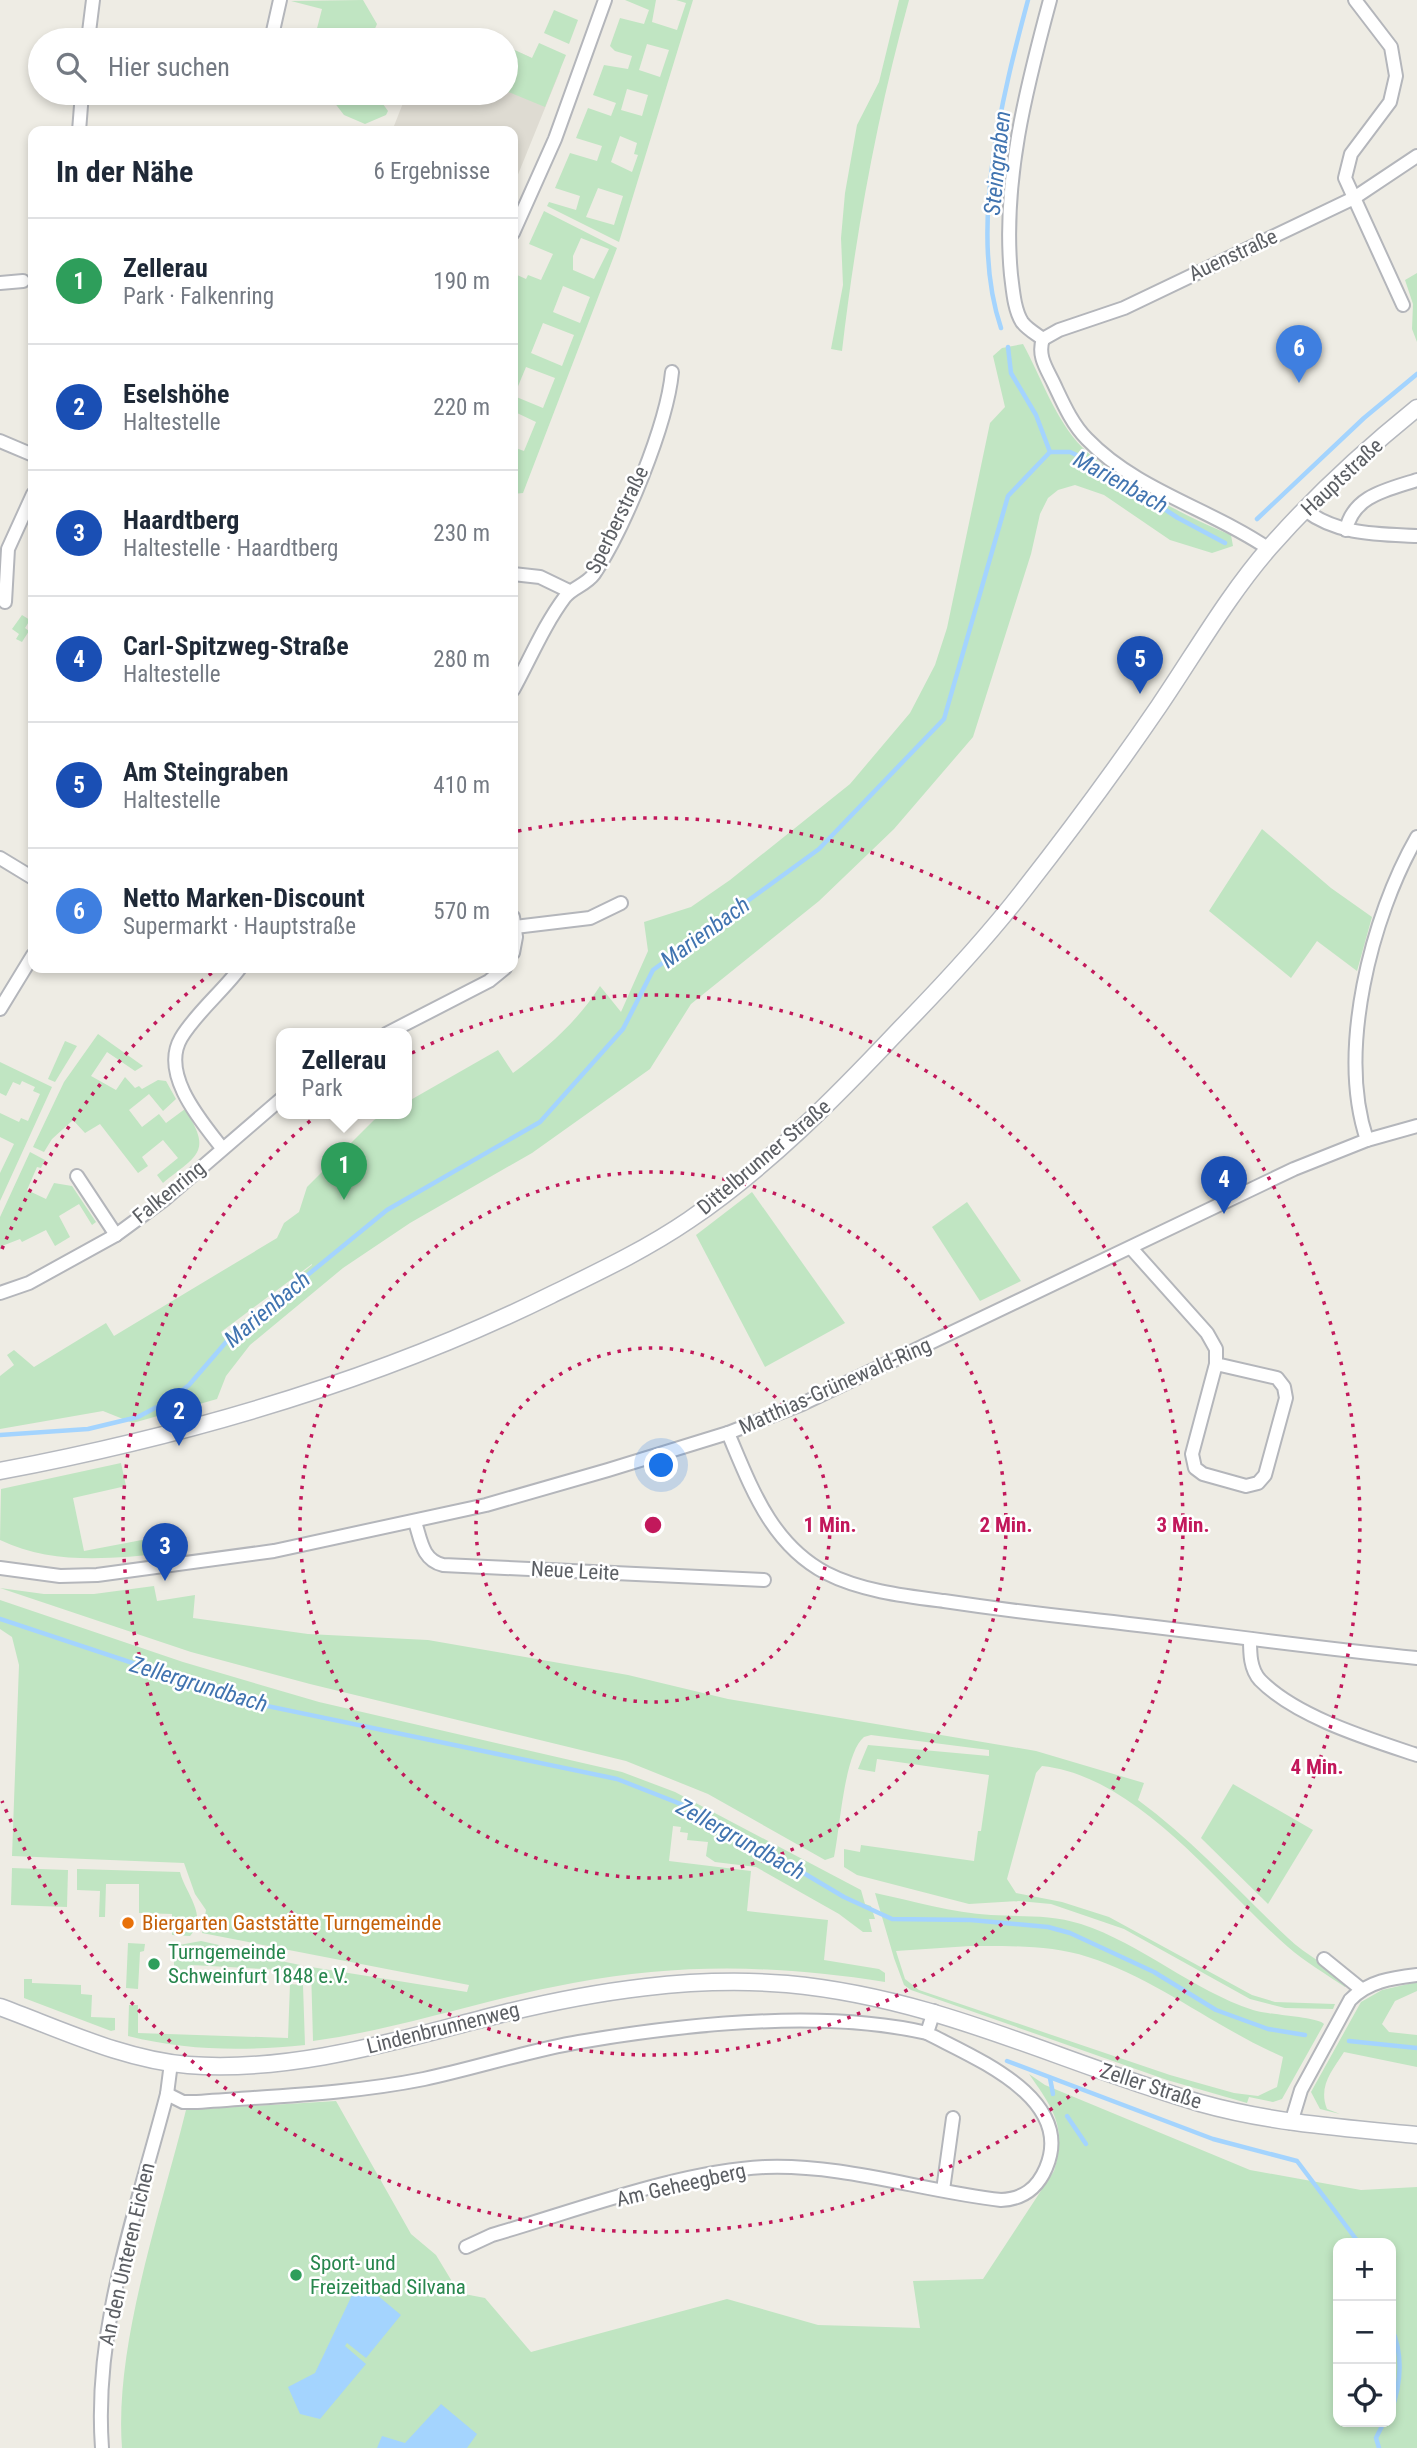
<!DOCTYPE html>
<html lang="de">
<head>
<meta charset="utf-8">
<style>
	:root { --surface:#fff; --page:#f2f2f3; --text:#1f2937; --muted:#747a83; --line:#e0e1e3; --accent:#0f766e }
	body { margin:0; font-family:"Roboto Condensed",sans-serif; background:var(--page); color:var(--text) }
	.controls { position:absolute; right:21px; bottom:21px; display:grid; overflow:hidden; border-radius:14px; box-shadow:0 4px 10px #0003 }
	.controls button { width:63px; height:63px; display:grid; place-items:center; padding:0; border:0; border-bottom:2px solid var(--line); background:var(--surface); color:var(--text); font:35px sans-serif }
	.you { position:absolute; left:662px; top:1466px; width:24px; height:24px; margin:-18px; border:5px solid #fff; border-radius:50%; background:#1a73e8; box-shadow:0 0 0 10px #1a73e833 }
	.badge { display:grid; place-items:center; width:46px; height:46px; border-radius:50%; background:var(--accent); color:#fff; font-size:23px; font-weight:700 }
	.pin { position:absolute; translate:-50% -58px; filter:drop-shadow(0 2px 4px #0008) }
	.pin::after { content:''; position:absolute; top:37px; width:24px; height:21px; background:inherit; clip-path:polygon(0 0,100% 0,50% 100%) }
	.popup { position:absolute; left:276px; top:1028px; width:136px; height:91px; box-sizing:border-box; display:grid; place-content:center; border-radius:14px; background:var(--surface); filter:drop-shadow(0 2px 5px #0005); font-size:23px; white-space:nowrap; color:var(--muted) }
	.popup b { font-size:26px; color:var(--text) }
	.popup::after { content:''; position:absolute; left:50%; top:100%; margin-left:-14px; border:14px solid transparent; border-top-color:var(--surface) }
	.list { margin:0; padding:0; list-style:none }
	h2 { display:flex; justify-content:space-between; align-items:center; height:91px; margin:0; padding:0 28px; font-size:30px }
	h2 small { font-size:23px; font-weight:400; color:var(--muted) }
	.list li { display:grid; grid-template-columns:46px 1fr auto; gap:21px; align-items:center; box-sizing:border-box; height:126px; padding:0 28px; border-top:2px solid var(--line) }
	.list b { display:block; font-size:26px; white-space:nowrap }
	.list p { margin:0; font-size:23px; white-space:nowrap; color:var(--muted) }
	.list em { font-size:23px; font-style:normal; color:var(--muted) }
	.icon { flex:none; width:38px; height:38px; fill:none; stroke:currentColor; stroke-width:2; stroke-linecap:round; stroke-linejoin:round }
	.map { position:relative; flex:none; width:1417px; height:2448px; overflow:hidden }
	.search { position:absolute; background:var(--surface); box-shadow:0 4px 10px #0003; left:28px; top:28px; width:490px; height:77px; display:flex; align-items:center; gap:18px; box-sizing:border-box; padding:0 24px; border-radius:38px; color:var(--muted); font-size:26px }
	.panel { position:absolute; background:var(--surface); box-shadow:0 4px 10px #0003; left:28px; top:126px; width:490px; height:847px; border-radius:14px }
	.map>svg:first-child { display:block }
	.education { fill:#dedbd2 }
	.green { fill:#c0e5c2; fill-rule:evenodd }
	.water { fill:#a4d4fe }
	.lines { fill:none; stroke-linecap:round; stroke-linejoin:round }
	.stream { stroke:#a4d4fe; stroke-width:4.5 }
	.street-casing { stroke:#b4b6bb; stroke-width:16 }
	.secondary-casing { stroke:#b5b8be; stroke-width:19 }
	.street { stroke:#fff; stroke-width:12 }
	.secondary { stroke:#fff; stroke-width:16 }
	.ring { fill:none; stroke:#c2185b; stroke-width:3.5; stroke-dasharray:3.5 7 }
	.food-dot { fill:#e8710a; stroke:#fff; stroke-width:2.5 }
	.leisure-dot { fill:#2e9e5b; stroke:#fff; stroke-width:2.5 }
	.labels { text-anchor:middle; stroke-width:5; stroke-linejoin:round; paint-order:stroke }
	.street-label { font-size:21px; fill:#5c5f64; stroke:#fff }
	.food-label { font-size:21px; fill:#c56008; stroke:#fff; text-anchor:start }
	.leisure-label { font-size:21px; fill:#27864d; stroke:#fff; text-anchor:start }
	.water-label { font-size:23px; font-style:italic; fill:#4174b0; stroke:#fff }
	.centre { fill:#c2185b; stroke:#fff; stroke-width:3.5 }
	.ring-label { font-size:21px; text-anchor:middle; font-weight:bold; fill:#c2185b; stroke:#fff; stroke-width:5; stroke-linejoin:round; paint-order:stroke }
</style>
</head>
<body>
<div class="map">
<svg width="1417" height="2448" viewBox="0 0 1417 2448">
	<rect width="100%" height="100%" fill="#eeece4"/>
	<path class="education" d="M506 46 560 71 517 177 513 175V131H392L407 93H506Z"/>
	<g class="green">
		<path d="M363 0 377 24 370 40H314L322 9 291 1Z"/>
		<path d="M625 0H656L652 22 677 30 686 3 676 0H693L619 242 547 206 549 202 576 210 580 196 555 188 570 153 597 161 602 146 576 138 588 108 611 116 616 103 593 95 604 65 628 69 632 56 615 51 610 46 620 18 644 24 649 10ZM647 44 669 50 660 77 639 70ZM627 89 648 95 642 116 621 110ZM620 136 637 143 634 154 638 155 632 172 611 162ZM598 188 623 196 614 225 586 217Z"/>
		<path d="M899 0H909C877 116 856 231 842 351L831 349 843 285 841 238 845 193 857 125 879 82Z"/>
		<path d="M554 10 578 20 569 44 544 33Z"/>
		<path d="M539 43 566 55 545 107 506 91 509 65 506 63V46L532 58Z"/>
		<path d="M327 93H351L357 100 375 93 388 111 386 115 365 124 344 115Z"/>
		<path d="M544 211 617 248 523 493 513 494V474L517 464 513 462V447L524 451 536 422 517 413 513 418V342L517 331 513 328V278L515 274 526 279 528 275 541 280 553 254 529 244ZM581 238 609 249 594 279 573 270V256ZM563 286 590 297 580 323 553 312ZM543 323 574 335 562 366 531 353ZM526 367 555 378 543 408 514 396Z"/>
		<path d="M1417 273V342L1412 329 1413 304 1405 280Z"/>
		<path d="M1023 344C1041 377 1056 421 1082 447 1112 478 1190 519 1231 535L1233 546 1212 553 1170 540 1104 495 1075 485 1058 490 1048 498 1040 514 1031 554 973 737 894 829 819 901 691 1004 650 1069 532 1153 410 1223 343 1268 250 1345 226 1376 217 1399 133 1423 103 1411 0 1429V1376L14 1365 7 1355 14 1350 34 1367 106 1323 114 1336 277 1238 284 1223 299 1212 307 1187 374 1120 385 1114H407V1102L498 1050 513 1073C547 1048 577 1022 600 986L621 1012 648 951 644 922 691 907 730 880 850 784 910 713 935 665 947 628 990 423 1005 407 993 356 1002 348ZM312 1264V1265L223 1337 221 1332Z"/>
		<path d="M22 615 30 620 25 628 29 631 22 642 16 639 19 634 12 629Z"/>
		<path d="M1262 829 1331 888 1372 917 1357 971 1317 941 1291 978 1209 911Z"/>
		<path d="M98 1034 143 1066 135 1071 107 1052 91 1076 116 1090 125 1077 135 1088 139 1086 142 1089 158 1080 166 1081 176 1099 163 1111 149 1094 129 1110 142 1127 159 1114 166 1123 185 1109C212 1152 199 1154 163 1183L157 1175 178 1158 163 1140 142 1157 148 1166 138 1173 100 1124 85 1133 73 1120 52 1139 44 1152 33 1147 64 1082Z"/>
		<path d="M65 1041 77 1046 55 1082 48 1079Z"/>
		<path d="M0 1062 52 1087 0 1201V1173L14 1144 0 1137V1113L19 1122 21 1118 28 1121 40 1094 33 1091 35 1087 22 1081 20 1085 13 1082 6 1096 0 1093Z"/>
		<path d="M30 1152 45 1160 41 1168 37 1167 27 1190 46 1199 54 1183 72 1186 96 1222 92 1225 79 1204 59 1216 70 1237 55 1246 46 1230 22 1242 20 1239 2 1246 0 1250V1217Z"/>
		<path d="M752 1192 845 1323 765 1367 696 1235Z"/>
		<path d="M967 1202 1021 1281 980 1301 932 1227Z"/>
		<path d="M121 1463 126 1486 73 1498 84 1551 163 1536 166 1553C111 1559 52 1565 0 1540L1 1489Z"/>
		<path d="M154 1586 157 1601 195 1595 193 1618 308 1634 428 1640 628 1675 728 1699 1036 1751 1144 1783 1138 1800C1194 1841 1238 1891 1288 1938 1306 1956 1329 1965 1348 1982L1345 1987C1326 1974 1305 1962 1288 1947 1220 1888 1138 1776 1042 1766L1036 1773 1007 1879 1016 1893 1062 1902 1109 1917 1252 1995 1275 2002 1335 2004 1333 2009 1285 2008 1250 1999 1124 1929 1051 1904 1019 1901 969 1904 857 1875 844 1867V1849L860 1852 861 1845 974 1861 978 1831H981L989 1775 877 1759 875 1772 858 1769 868 1745 989 1756V1750L871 1735 864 1737C844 1753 840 1830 834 1857L825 1860 708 1794 626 1761 310 1684 191 1652 0 1588 44 1594H94Z"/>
		<path d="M0 1600 183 1662 319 1702 622 1772 675 1792 861 1890 865 1904 871 1906 875 1919H869L872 1932H863L839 1914 756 1867 715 1862 706 1856 708 1842 687 1840 688 1833 680 1832 681 1827 673 1826 669 1861 751 1871 747 1911 828 1920 824 1960 879 1969 885 1973V1982C777 1965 681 1963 573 1983 485 1999 401 2029 313 2041L311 1967 467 1992 469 1985 202 1933 206 1910 195 1894 184 1863 12 1856 19 1665 12 1637 0 1629Z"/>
		<path d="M1233 1784 1313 1830 1268 1904 1201 1838Z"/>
		<path d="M12 1868 68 1870 67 1907 11 1905Z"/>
		<path d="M77 1869 180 1872C185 1893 209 1916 190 1936L172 1935V1914L139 1913V1884H106L105 1917H99L100 1891 77 1890Z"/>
		<path d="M875 1893C914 1901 952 1913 991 1915 1023 1917 1050 1914 1081 1924 1142 1944 1192 1990 1253 2010 1268 2015 1318 2017 1324 2024L1282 2099 1273 2102 1249 2097 1247 2103 1167 2080 911 1990 904 1985 894 1958ZM970 1946C1009 1946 1050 1945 1088 1957 1157 1979 1216 2028 1283 2057L1277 2087 1258 2096 1234 2093 1170 2075 919 1990 905 1979 896 1951Z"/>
		<path d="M201 1941 219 1945 216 1949 220 1953 224 1949 300 1965 301 1971 191 1965 190 1970 174 1969V1951L179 1945Z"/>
		<path d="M128 1943 145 1944 144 1951 140 1952 138 1989 126 1988Z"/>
		<path d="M24 1979H32V1983L81 1985V1994L92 1995 91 2017 115 2018V2030L111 2031 24 1998Z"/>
		<path d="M1417 1982V1991L1395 2001 1382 2024 1389 2032 1417 2035V2067L1344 2052C1332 2071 1318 2086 1327 2109L1340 2114 1320 2109 1311 2092 1361 2002 1382 1990Z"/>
		<path d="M290 1984 303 1985 305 2045C245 2051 187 2051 128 2036L129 2005H138V2033L288 2038Z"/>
		<path d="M1029 2074 1045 2085 1250 2170 1361 2190 1417 2187V2448H122C114 2345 161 2211 186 2110L336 2101 411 2234 436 2255 459 2293 485 2298 531 2352 727 2299 818 2325 920 2328 913 2281 983 2279 1054 2171C1067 2127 1054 2110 1029 2074ZM1338 2243H1391V2422H1338Z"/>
	</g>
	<g class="water">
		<path d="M354 2291 377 2295 401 2315 366 2358 347 2343 345 2346 366 2364 320 2419 300 2414 288 2387 315 2373Z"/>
		<path d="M441 2404 477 2434 467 2448H377L382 2436 405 2443Z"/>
	</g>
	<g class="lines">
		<g class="stream">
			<path d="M1001 328C968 230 1002 97 1028 0"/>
			<path d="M1008 347 1011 373 1036 415 1050 452"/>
			<path d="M1257 519 1364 418 1417 374"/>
			<path d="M0 1435 88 1429 138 1417 168 1401 189 1385 227 1341 387 1210 540 1122 623 1029 653 970 819 849 944 719 1008 496 1050 452H1070L1094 463 1178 518 1225 543"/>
			<path d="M0 1619 253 1703 617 1779 701 1812 844 1897 892 1919 971 1920 1048 1927 1070 1933 1154 1972 1216 2010 1268 2029 1305 2035"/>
			<path d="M1349 2041 1417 2048"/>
			<path d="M1007 2061 1213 2139 1297 2161 1359 2243"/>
			<path d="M1050 2078 1053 2094"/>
			<path d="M1067 2116 1086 2144"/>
			<path d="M1391 2327C1404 2355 1401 2384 1391 2412"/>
			<path d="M1379 2448 1376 2438 1382 2426"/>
		</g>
		<defs>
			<g id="street">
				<path d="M1355 0 1391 47 1396 76 1390 102 1351 154 1345 178 1403 305"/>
				<path d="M88 40 93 0"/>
				<path d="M271 40 280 0"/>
				<path d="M79 131 82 93"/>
				<path d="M513 233 555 139 605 0"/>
				<path d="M0 283 23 281"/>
				<path d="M1043 339 1059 330 1124 308 1354 198 1417 156"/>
				<path d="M1043 339C1036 334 1027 329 1022 322 1014 309 1013 290 1011 275 1002 182 1026 89 1050 0"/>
				<path d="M1043 339C1037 356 1047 369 1054 384 1063 403 1072 424 1087 439 1137 491 1211 509 1269 549"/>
				<path d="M0 441 33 455"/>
				<path d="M1305 510C1338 535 1377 534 1417 536"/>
				<path d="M1346 530C1353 496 1386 490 1417 480"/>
				<path d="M513 574 540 577 569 591"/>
				<path d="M5 602 8 549 33 494"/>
				<path d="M513 690C530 659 544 625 565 597 573 587 586 585 594 574 624 529 667 425 672 372"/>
				<path d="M0 858 33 878"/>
				<path d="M513 917 516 937 513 953"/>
				<path d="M515 927 590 918 621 903"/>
				<path d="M0 1009 33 955"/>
				<path d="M386 1034 489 981 505 968"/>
				<path d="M1367 1140C1337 1051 1371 917 1417 837"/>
				<path d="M222 1148C201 1121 160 1074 181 1038 195 1014 223 991 240 968"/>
				<path d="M77 1176 116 1235"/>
				<path d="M1131 1248 1207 1333 1216 1349V1364L1192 1454 1195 1468 1203 1474 1246 1486 1258 1483 1265 1475 1286 1398 1284 1387 1277 1378 1216 1364"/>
				<path d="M0 1293 29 1283 116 1235 165 1199 281 1099"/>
				<path d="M728 1433C751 1487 771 1544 826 1573 861 1591 905 1596 944 1601 991 1608 1038 1614 1086 1619 1196 1631 1306 1647 1417 1658"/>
				<path d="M415 1522C421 1540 422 1560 443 1565L764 1580"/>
				<path d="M0 1568 60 1576 97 1575 274 1551 486 1505 608 1470 728 1433 802 1404 1294 1169 1367 1140 1417 1126"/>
				<path d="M1250 1639C1250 1653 1250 1669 1260 1680 1296 1717 1369 1739 1417 1755"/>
				<path d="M1324 1959 1361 1989"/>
				<path d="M167 2094 183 2102H197C273 2096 349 2094 424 2079 476 2068 527 2051 579 2042 685 2024 822 2009 927 2033"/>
				<path d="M1291 2123 1301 2090 1350 2000C1368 1981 1392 1978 1417 1975"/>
				<path d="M943 2190 953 2118"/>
				<path d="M466 2247 492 2235C575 2211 680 2171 765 2167 844 2164 922 2191 1001 2200 1023 2199 1037 2189 1046 2168 1076 2098 974 2058 927 2033L934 2011"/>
				<path d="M102 2448C93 2327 137 2210 167 2094L171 2063"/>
			</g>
			<g id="secondary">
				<path d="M0 1471C190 1435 377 1381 551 1295 598 1272 645 1250 689 1220 767 1167 835 1098 900 1029 943 985 985 940 1023 891 1070 831 1116 769 1159 706 1195 653 1228 595 1270 547 1314 497 1365 450 1417 408"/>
				<path d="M0 2007C60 2029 124 2060 188 2065 296 2073 401 2039 505 2013 596 1991 692 1976 787 1984 939 1998 1058 2062 1200 2103 1271 2123 1344 2128 1417 2135"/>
			</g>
		</defs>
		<use href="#street" class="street-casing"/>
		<use href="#secondary" class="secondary-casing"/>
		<use href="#street" class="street"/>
		<use href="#secondary" class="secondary"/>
	</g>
	<g class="ring">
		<circle cx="653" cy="1525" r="177"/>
		<circle cx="653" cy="1525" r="353"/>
		<circle cx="653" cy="1525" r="530"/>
		<path d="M2 1249A707 707 0 0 1 218 968M518 831A707 707 0 1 1 2 1801"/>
	</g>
	<circle class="food-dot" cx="128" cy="1923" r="7"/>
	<g class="leisure-dot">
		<circle cx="154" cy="1964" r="7"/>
		<circle cx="296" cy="2275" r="7"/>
	</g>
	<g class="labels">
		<g class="street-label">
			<text transform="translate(1233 255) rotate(-25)" y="7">Auenstraße</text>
			<text transform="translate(1342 477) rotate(-43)" y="7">Hauptstraße</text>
			<text transform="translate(617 520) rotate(-64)" y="7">Sperberstraße</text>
			<text transform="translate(764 1157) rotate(-40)" y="7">Dittelbrunner Straße</text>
			<text transform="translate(169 1192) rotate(-39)" y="7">Falkenring</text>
			<text transform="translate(835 1386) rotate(-24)" y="7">Matthias-Grünewald-Ring</text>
			<text transform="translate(575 1571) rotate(3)" y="7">Neue Leite</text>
			<text transform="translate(443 2028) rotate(-14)" y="7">Lindenbrunnenweg</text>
			<text transform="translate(1151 2086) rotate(18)" y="7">Zeller Straße</text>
			<text transform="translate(681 2185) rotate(-13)" y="7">Am Geheegberg</text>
			<text transform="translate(127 2254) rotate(-77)" y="7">An den Unteren Eichen</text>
		</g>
		<g class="food-label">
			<text x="142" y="1930">Biergarten Gaststätte Turngemeinde</text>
		</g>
		<g class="leisure-label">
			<text x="168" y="1959">Turngemeinde<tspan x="168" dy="24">Schweinfurt 1848 e.V.</tspan></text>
			<text x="310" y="2270">Sport- und<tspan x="310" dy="24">Freizeitbad Silvana</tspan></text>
		</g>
		<g class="water-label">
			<text transform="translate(997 163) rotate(-84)" y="8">Steingraben</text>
			<text transform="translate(1121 482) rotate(29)" y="8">Marienbach</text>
			<text transform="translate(705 932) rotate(-36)" y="8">Marienbach</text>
			<text transform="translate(267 1309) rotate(-40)" y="8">Marienbach</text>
			<text transform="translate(199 1684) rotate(17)" y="8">Zellergrundbach</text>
			<text transform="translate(741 1839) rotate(29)" y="8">Zellergrundbach</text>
		</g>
	</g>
	<circle cx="653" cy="1525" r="10" class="centre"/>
	<g class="ring-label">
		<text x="830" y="1532">1 Min.</text>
		<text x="1006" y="1532">2 Min.</text>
		<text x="1183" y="1532">3 Min.</text>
		<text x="1317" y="1774">4 Min.</text>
	</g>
</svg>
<div class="controls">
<button>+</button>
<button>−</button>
<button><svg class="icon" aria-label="locate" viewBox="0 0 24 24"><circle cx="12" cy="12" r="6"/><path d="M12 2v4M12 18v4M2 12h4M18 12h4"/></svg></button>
</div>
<div class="you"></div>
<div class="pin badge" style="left:344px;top:1200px;background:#2e9e5b">1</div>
<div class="popup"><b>Zellerau</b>Park</div>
<div class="pin badge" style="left:179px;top:1446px;background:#1a4fb4">2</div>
<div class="pin badge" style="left:165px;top:1581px;background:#1a4fb4">3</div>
<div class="pin badge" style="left:1224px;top:1214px;background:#1a4fb4">4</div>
<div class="pin badge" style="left:1140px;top:694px;background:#1a4fb4">5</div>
<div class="pin badge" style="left:1299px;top:383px;background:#3f7fe0">6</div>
<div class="search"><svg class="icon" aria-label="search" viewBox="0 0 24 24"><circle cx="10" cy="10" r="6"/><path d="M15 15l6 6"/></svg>Hier suchen</div>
<section class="panel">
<h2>In der Nähe<small>6 Ergebnisse</small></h2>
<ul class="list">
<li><span class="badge" style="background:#2e9e5b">1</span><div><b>Zellerau</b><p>Park · Falkenring</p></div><em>190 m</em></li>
<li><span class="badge" style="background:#1a4fb4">2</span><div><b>Eselshöhe</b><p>Haltestelle</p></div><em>220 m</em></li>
<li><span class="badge" style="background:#1a4fb4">3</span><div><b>Haardtberg</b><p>Haltestelle · Haardtberg</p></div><em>230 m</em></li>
<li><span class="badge" style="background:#1a4fb4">4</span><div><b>Carl-Spitzweg-Straße</b><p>Haltestelle</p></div><em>280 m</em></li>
<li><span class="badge" style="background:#1a4fb4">5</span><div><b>Am Steingraben</b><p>Haltestelle</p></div><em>410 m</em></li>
<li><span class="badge" style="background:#3f7fe0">6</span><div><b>Netto Marken-Discount</b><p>Supermarkt · Hauptstraße</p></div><em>570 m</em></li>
</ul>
</section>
</div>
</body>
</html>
